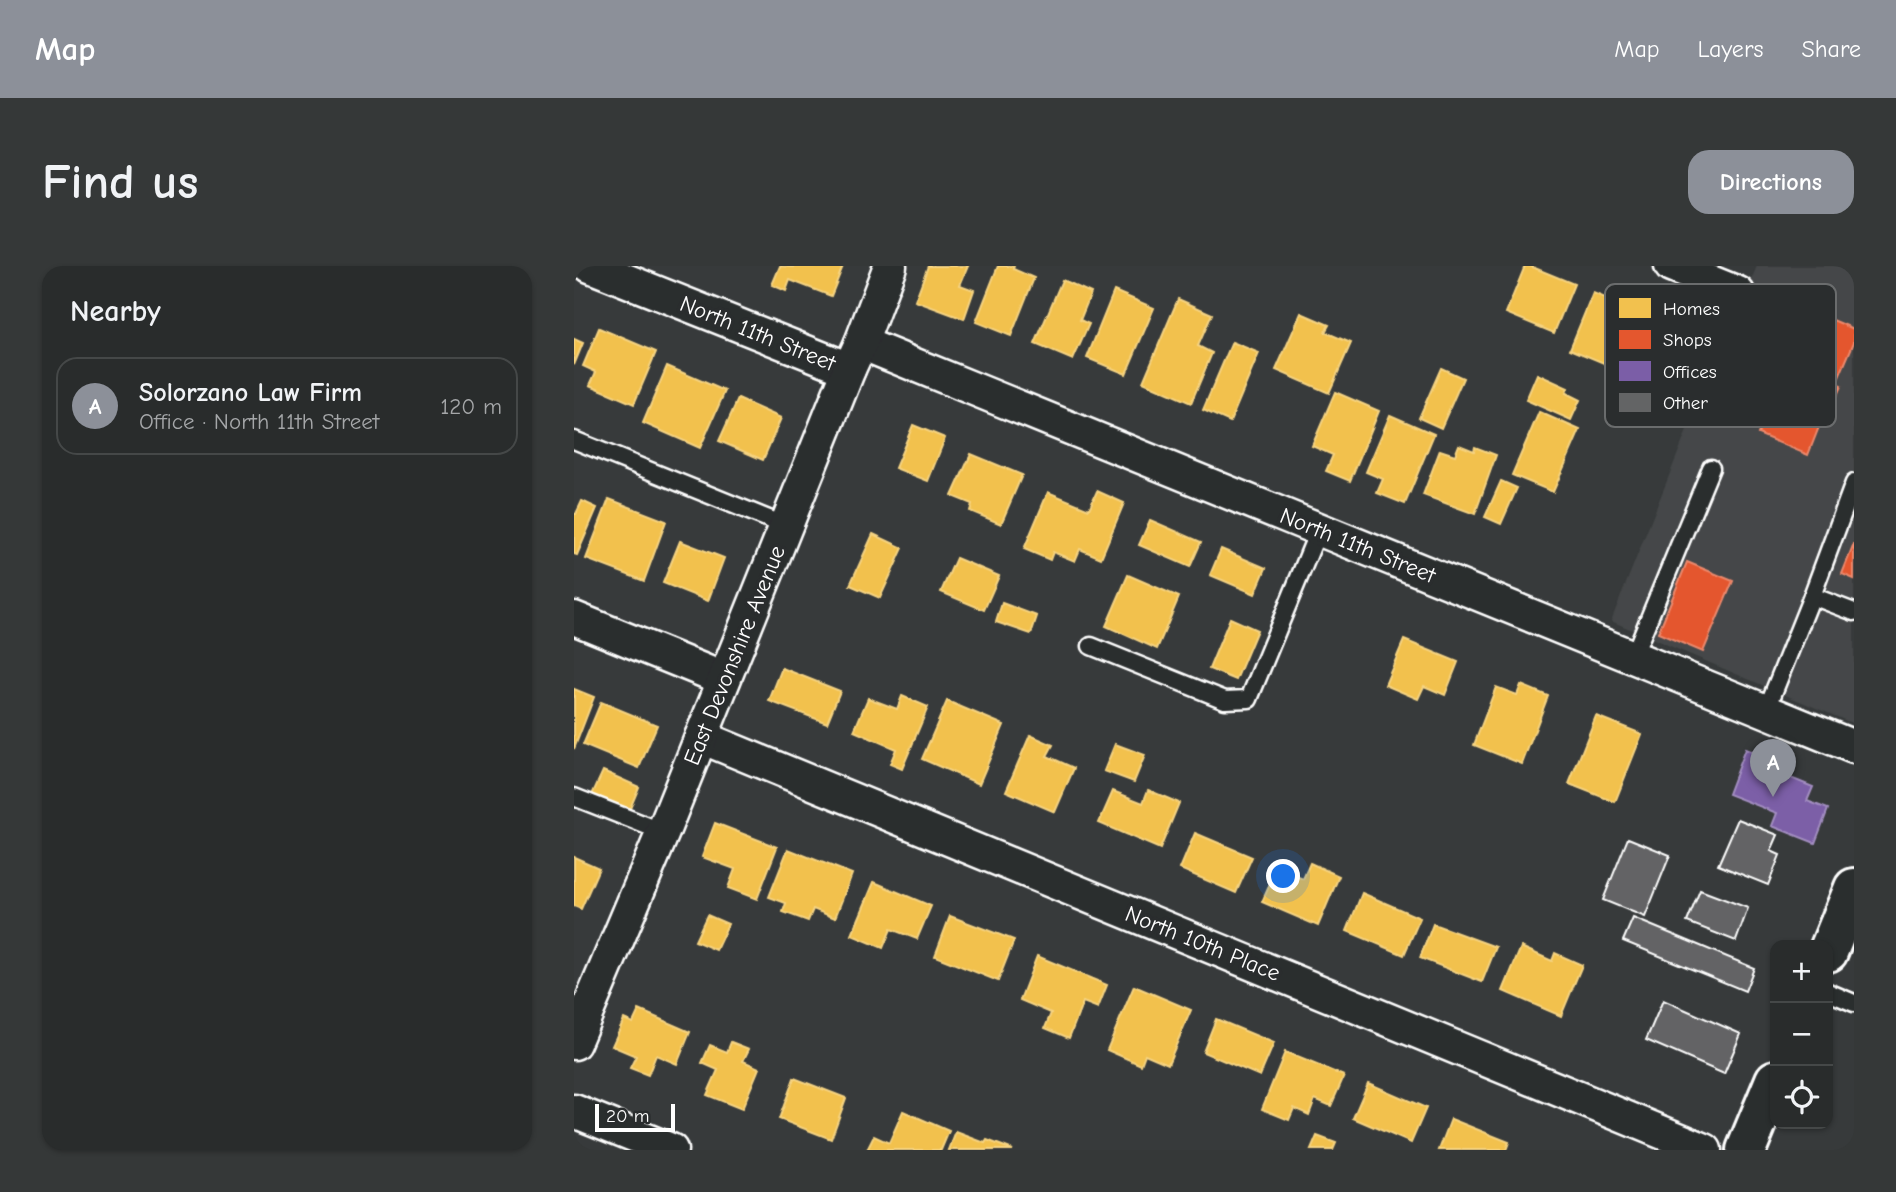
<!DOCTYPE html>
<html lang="en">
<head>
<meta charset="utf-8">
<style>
	:root { --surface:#292c2c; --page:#353838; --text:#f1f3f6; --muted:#a5a7a9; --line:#454848; --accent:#8c9099 }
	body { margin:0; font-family:"Comic Neue",sans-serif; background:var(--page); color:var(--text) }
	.controls { position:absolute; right:21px; bottom:21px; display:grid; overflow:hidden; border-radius:14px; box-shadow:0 2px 5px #0004 }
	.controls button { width:63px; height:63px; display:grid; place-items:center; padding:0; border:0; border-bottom:2px solid var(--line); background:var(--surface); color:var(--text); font:35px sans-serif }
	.scale { position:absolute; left:21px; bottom:18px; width:80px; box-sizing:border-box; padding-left:7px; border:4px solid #fff; border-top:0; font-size:19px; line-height:24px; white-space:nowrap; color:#fff; -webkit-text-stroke:5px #2a2d2e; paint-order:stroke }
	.you { position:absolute; left:710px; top:611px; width:24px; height:24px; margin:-18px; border:5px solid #fff; border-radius:50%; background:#1a73e8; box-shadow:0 0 0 10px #1a73e833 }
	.badge { display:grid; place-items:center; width:46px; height:46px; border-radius:50%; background:var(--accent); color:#fff; font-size:23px; font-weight:700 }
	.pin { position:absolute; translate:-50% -58px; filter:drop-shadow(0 2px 4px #0008) }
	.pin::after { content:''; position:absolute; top:37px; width:24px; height:21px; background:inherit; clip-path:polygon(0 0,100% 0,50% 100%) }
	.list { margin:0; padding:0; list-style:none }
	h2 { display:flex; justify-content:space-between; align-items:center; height:91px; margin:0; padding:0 28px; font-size:30px }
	h2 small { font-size:23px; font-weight:400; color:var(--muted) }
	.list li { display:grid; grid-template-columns:46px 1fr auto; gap:21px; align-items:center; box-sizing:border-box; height:98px; margin:0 14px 14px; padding:0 14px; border:2px solid var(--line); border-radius:21px }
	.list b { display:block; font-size:26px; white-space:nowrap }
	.list p { margin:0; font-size:23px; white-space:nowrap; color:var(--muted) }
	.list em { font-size:23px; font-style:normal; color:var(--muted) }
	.icon { flex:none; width:38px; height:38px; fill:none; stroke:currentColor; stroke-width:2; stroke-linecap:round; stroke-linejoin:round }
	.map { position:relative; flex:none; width:1280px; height:884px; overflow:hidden; border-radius:21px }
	header { display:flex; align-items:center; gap:42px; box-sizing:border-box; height:98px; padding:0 35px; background:var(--accent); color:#fff }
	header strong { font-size:33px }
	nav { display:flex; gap:38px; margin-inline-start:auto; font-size:24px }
	.intro { display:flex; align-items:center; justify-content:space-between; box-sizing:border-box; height:168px; padding:0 42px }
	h1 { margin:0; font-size:49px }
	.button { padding:18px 32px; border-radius:21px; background:var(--accent); color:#fff; font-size:24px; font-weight:700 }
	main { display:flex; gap:42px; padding:0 42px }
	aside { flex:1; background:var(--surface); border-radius:21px; box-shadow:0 2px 5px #0004 }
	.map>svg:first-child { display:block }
	.built { fill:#444748 }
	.homes { fill:#f2c14e; stroke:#f6d483; stroke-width:2 }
	.shops { fill:#e4572e; stroke:#ec896d; stroke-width:2 }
	.offices { fill:#7b5ea7; stroke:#a38ec1; stroke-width:2 }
	.building { fill:#636465; stroke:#fff; stroke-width:2 }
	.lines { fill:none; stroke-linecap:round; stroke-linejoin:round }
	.service-casing { stroke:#fff; stroke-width:21 }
	.minor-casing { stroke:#fff; stroke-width:37 }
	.secondary-casing { stroke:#fff; stroke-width:44 }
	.service { stroke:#2a2d2e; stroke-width:16 }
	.minor { stroke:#2a2d2e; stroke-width:32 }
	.secondary { stroke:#2a2d2e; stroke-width:38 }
	.labels { text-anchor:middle; stroke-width:7; stroke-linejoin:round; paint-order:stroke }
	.street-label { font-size:23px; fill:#fff; stroke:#2a2d2e }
	.key { fill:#2a2d2e; stroke:#6a6c6d; stroke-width:2 }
	.key-label { font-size:19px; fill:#fff }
</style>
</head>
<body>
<header>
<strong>Map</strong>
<nav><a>Map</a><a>Layers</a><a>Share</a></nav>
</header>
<div class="intro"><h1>Find us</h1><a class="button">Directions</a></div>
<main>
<aside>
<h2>Nearby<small></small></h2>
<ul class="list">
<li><span class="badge">A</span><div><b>Solorzano Law Firm</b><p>Office · North 11th Street</p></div><em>120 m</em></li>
</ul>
</aside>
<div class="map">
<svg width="1280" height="884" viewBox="0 0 1280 884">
	<rect width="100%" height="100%" fill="#373a3b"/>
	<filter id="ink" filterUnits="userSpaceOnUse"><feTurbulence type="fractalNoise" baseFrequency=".0143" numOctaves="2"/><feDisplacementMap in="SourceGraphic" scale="14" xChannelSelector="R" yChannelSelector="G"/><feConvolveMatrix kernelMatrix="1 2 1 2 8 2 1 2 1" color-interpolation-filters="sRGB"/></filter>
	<g filter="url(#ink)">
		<path class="built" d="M1183 0H1280V458L1037 355 1114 162Z"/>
		<g class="homes">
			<path d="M206 0 217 1 269 0 257 30 216 14 212 25 198 19Z"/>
			<path d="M354 0H394L386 19 400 24 390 53 341 35Z"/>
			<path d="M424 0H440L439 3 460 12 437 70 402 56Z"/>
			<path d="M951 0H956L1000 18 980 67 932 47Z"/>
			<path d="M488 14 517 27 506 54 515 58 499 94 461 78Z"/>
			<path d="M540 25 580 42 552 108 513 92Z"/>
			<path d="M1019 27 1073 49 1049 105 996 83Z"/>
			<path d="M604 33 638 48 624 80 638 87 617 137 569 116Z"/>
			<path d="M727 47 755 59 751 66 777 77 755 127 702 104Z"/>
			<path d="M25 62 82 86 60 138 16 119 22 106 9 100Z"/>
			<path d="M0 73 9 77 0 99Z"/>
			<path d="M658 76 685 87 656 156 629 144Z"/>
			<path d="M93 100 151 125 126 182 69 157Z"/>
			<path d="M867 102 889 112 867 162 845 152Z"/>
			<path d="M963 108 994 122 992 127 1006 134 997 154 952 134Z"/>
			<path d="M761 126 805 145 776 215 752 205 759 189 738 180Z"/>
			<path d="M164 133 207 152 189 194 145 175Z"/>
			<path d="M965 146 1006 164 979 226 938 209Z"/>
			<path d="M816 149 860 168 831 238 803 227 809 213 792 206Z"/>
			<path d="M339 159 371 172 354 215 321 202Z"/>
			<path d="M885 179 900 185 901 181 922 189 901 248 849 229 866 184 881 189Z"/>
			<path d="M397 188 448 209 427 258 396 245 398 238 378 230Z"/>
			<path d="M927 215 943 222 927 258 911 251Z"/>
			<path d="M523 225 550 237 527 292 506 283 501 295 479 286 476 294 450 283 474 226 515 243Z"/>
			<path d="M35 233 92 255 70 315 12 293Z"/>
			<path d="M8 235 23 242 3 289 0 288V248H2Z"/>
			<path d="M576 254 627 276 616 301 565 279Z"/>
			<path d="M299 268 329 282 306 332 276 319Z"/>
			<path d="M106 275 150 292 134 335 89 317Z"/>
			<path d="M647 283 692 302 681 328 636 309Z"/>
			<path d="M382 292 425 310 410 344 367 326Z"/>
			<path d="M554 309 605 331 583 383 532 360Z"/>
			<path d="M428 337 463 350 457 368 422 356Z"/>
			<path d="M656 352 683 364 662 414 635 403Z"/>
			<path d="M830 374 884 396 871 429 850 420 844 433 811 419Z"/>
			<path d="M208 402 266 425 253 457 195 435Z"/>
			<path d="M947 419 974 430 948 498 900 479 922 421 943 429Z"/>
			<path d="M0 423 20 431 0 483Z"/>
			<path d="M328 430 354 441 328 503 316 498 322 483 280 465 294 432 323 443Z"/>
			<path d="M373 435 430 459 405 518 348 493Z"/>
			<path d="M27 436 83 459 65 502 9 479Z"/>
			<path d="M1022 450 1068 468 1041 536 995 518Z"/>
			<path d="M456 469 479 479 473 490 500 502 481 546 432 525Z"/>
			<path d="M541 478 571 489 560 516 530 505Z"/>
			<path d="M29 505 65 521 55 545 18 529Z"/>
			<path d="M574 524 605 537 586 583 525 557 539 525 569 537Z"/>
			<path d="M141 557 203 581 183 633 154 622 161 603 128 591Z"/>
			<path d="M621 567 678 591 662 627 606 603Z"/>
			<path d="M214 583 278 608 261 652 239 643 234 655 209 646 212 637 195 631Z"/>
			<path d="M0 591 25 602 7 643 0 640Z"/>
			<path d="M736 597 765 610 744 660 688 636 703 602 729 613Z"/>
			<path d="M300 616 357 640 343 673 317 663 309 682 278 669Z"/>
			<path d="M788 627 846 652 830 689 773 665Z"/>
			<path d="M133 649 154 658 142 684 121 675Z"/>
			<path d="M376 650 440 674 424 715 361 690Z"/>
			<path d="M859 658 922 681 908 716 846 692Z"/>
			<path d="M947 681 978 695 981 687 1008 699 987 750 929 725Z"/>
			<path d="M463 690 533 719 524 742 509 736 495 772 471 762 477 747 446 734Z"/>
			<path d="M560 720 617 744 594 798 571 788 567 799 533 784Z"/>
			<path d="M65 744 116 766 103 798 82 789 74 809 56 802 62 790 38 780 50 753 59 757Z"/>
			<path d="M642 753 700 777 686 810 629 786Z"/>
			<path d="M157 776 175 783 169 795 185 802 168 843 133 829 144 804 128 797 136 779 153 786Z"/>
			<path d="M711 786 770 810 757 840 741 833 735 849 720 842 715 854 688 843Z"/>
			<path d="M220 812 272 832 257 873 205 853Z"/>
			<path d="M794 817 852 842 837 877 779 852Z"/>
			<path d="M329 845 375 865 367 884H293L300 870 315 877Z"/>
			<path d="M877 853 935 876 932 884H865Z"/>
			<path d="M382 866 411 877 413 874 439 884H375Z"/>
			<path d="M743 870 762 877 759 884H737Z"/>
		</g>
		<g class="shops">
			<path d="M1235 44 1280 63V76L1262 118 1267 120 1256 145 1252 143 1234 189 1184 168Z"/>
			<path d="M1280 278V313L1268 308Z"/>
			<path d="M1113 296 1159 315 1129 386 1084 367Z"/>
		</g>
		<path class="offices" d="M1171 483 1191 491 1187 500 1239 521 1233 535 1254 543 1241 577 1198 560 1203 547 1154 528Z"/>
		<g class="building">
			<path d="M1164 553 1204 569 1197 585 1206 589 1194 619 1144 599Z"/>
			<path d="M1054 572 1096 589 1071 651 1029 634Z"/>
			<path d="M1126 624 1174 642 1162 675 1113 656Z"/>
			<path d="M1059 652 1180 702 1171 725 1049 675Z"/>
			<path d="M1089 734 1167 768 1150 808 1072 774Z"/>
		</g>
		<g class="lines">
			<defs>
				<g id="service">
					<path d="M0 174 212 260"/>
					<path d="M1238 330 1280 346"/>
					<path d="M517 380 651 434 675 433 745 263"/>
					<path d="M1059 391 1137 202"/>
					<path d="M1192 445 1238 330 1280 217"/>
					<path d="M0 531 89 566"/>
					<path d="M1254 726 1280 737"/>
				</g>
				<g id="minor">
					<path d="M16 0 275 103"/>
					<path d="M1097 0 1164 27"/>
					<path d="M287 77 1280 481"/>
					<path d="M0 352 150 413"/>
					<path d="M127 471 1131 884"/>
					<path d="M0 777 89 566 275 103 287 77 316 0"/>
					<path d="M0 845 97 884"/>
				</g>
				<g id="secondary">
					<path d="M1254 686 1280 622"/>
					<path d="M1172 884 1201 814"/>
				</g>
			</defs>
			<use href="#service" class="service-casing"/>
			<use href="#minor" class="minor-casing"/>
			<use href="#secondary" class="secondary-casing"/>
			<use href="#service" class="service"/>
			<use href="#minor" class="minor"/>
			<use href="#secondary" class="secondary"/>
		</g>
	</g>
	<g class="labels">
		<g class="street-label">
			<text transform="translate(184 67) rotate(22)" y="8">North 11th Street</text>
			<text transform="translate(784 279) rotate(22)" y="8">North 11th Street</text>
			<text transform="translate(160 389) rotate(-68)" y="8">East Devonshire Avenue</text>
			<text transform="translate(629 677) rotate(22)" y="8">North 10th Place</text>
		</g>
	</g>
	<rect x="1031" y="18" width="231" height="143" rx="10" class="key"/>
	<rect x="1045" y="32" width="32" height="20" fill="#f2c14e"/>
	<rect x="1045" y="64" width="32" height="19" fill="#e4572e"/>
	<rect x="1045" y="95" width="32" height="20" fill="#7b5ea7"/>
	<rect x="1045" y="127" width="32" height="19" fill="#636465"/>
	<g class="key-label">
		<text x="1089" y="49">Homes</text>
		<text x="1089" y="80">Shops</text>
		<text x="1089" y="112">Offices</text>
		<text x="1089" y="143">Other</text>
	</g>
</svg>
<div class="controls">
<button>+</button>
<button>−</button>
<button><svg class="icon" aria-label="locate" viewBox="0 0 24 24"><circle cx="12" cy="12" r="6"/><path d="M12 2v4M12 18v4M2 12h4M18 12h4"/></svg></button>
</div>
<div class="scale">20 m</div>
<div class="you"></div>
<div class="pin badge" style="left:1199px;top:531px">A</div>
</div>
</main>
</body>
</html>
